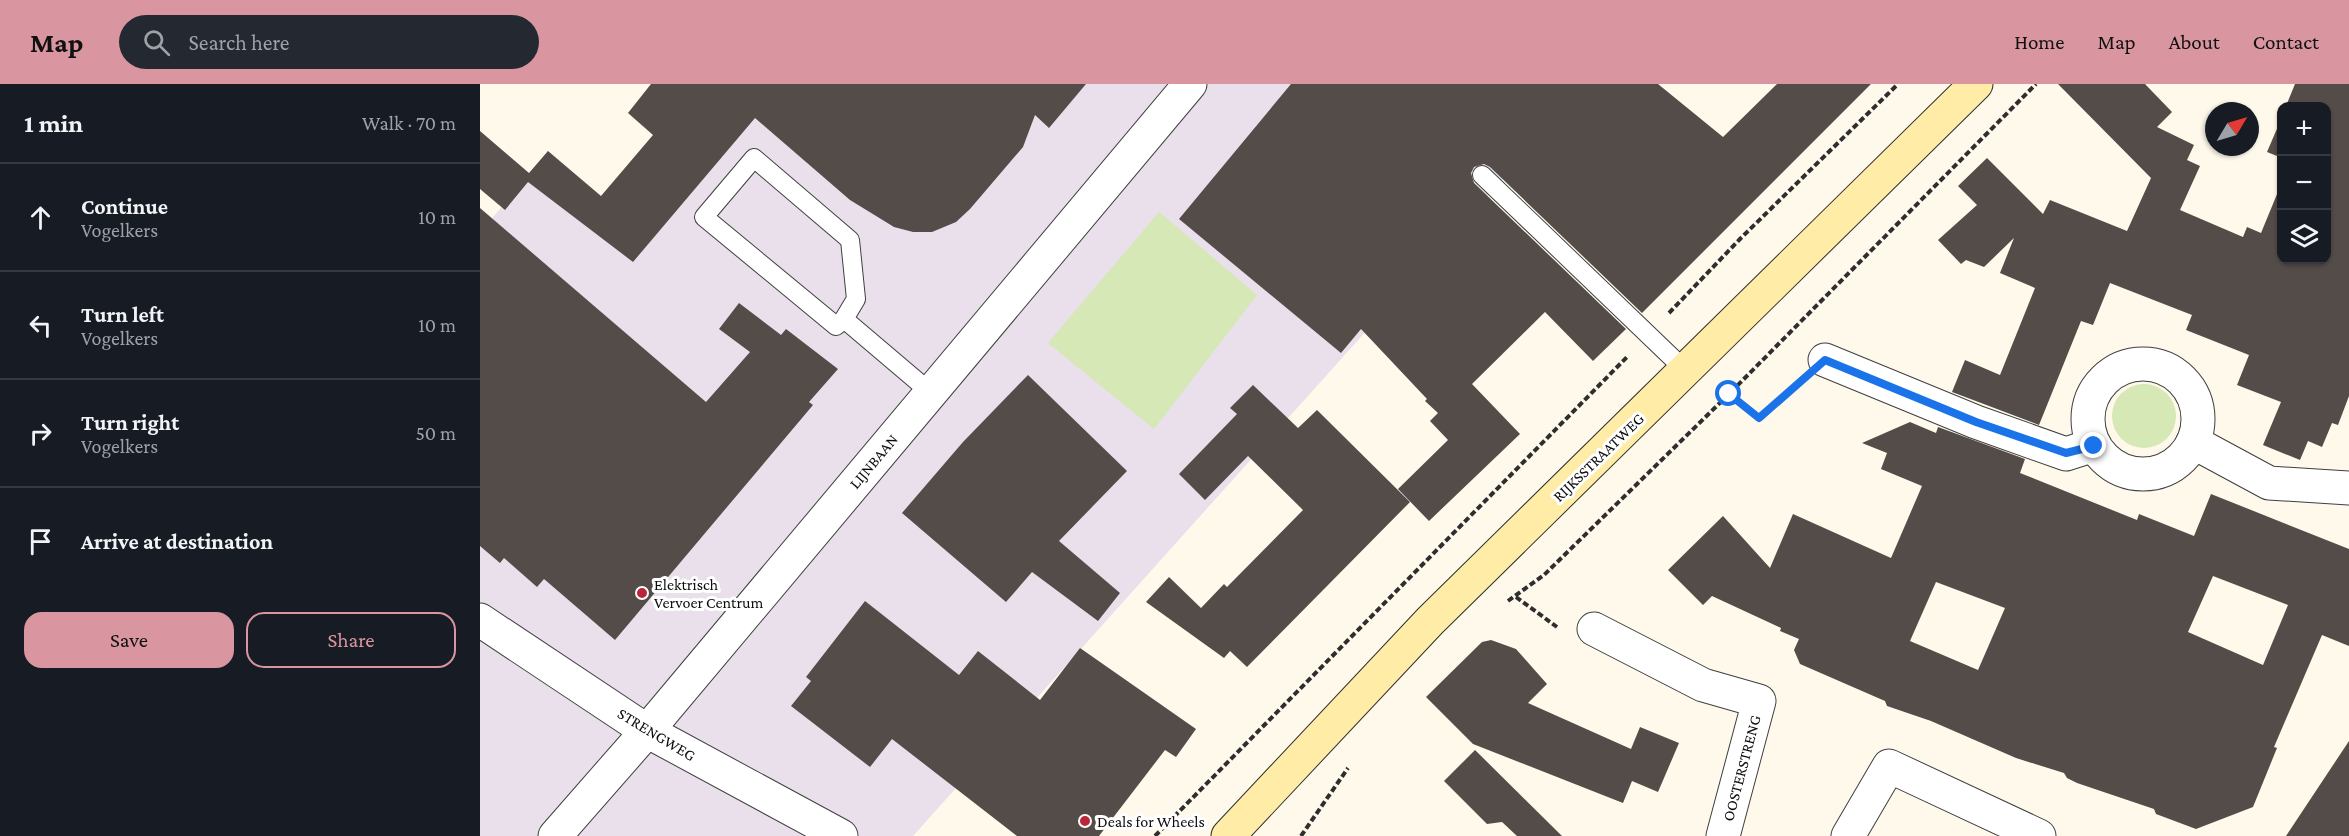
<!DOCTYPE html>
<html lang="en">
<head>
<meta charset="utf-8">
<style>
	:root { --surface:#171b24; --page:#242831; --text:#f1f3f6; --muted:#9ea1a6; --line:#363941; --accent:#d996a1 }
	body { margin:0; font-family:"Crimson Pro",serif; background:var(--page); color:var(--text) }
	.controls { position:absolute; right:18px; top:18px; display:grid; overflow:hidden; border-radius:12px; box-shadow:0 2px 4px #0004 }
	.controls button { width:54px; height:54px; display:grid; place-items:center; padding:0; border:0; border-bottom:2px solid var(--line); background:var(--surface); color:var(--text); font:30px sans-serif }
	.compass { position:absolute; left:1725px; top:18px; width:54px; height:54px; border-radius:50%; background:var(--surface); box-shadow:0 2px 4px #0004; rotate:52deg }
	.stop { position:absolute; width:18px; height:18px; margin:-14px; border:4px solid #1a73e8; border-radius:50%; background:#fff }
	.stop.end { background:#1a73e8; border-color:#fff; box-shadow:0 2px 6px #0008 }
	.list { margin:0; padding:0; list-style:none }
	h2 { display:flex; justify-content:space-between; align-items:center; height:78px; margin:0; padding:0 24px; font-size:26px }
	h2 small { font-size:20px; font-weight:400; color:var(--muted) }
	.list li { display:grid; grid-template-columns:39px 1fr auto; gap:18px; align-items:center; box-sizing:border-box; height:108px; padding:0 24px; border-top:2px solid var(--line) }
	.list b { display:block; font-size:22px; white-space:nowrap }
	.list p { margin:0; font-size:20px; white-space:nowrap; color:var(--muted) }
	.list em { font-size:20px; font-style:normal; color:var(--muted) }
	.actions { display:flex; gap:12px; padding:18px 24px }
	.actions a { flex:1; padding:14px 0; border:2px solid var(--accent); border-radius:18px; text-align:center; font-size:21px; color:var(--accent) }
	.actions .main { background:var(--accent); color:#111 }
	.icon { flex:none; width:33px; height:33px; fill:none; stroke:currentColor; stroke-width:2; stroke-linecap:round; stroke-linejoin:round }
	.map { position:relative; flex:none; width:1869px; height:752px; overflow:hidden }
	header { display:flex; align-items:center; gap:36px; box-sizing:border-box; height:84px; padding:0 30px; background:var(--accent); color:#111 }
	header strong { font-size:28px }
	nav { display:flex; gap:33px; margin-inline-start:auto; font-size:21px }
	.search { width:420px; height:54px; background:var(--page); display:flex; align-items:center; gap:15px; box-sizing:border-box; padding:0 21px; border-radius:33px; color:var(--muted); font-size:22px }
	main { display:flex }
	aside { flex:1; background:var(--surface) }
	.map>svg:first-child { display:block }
	.industrial { fill:#e9e0eb }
	.green { fill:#d5e8b5 }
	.building { fill:#544c48; fill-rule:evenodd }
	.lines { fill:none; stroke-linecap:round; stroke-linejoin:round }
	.lane-casing { stroke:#3f3f3f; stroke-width:20 }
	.street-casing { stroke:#3f3f3f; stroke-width:35 }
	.secondary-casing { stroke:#2e2e2e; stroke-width:35 }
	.path { stroke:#2e2e2e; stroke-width:4; stroke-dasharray:6 3; stroke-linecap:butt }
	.lane { stroke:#fff; stroke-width:18 }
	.street { stroke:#fff; stroke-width:33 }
	.secondary { stroke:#ffeca6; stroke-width:33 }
	.route { stroke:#1a73e8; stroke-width:8 }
	.poi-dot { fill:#bb253a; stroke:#fff; stroke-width:2 }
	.labels { text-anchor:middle; stroke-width:6; stroke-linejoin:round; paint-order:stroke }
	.street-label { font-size:16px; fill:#0c0c0c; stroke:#fff }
	.poi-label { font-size:16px; fill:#0c0c0c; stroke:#fff; text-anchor:start }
</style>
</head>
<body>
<header>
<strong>Map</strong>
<div class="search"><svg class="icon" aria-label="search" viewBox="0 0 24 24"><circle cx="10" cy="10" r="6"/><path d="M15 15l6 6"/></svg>Search here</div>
<nav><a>Home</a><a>Map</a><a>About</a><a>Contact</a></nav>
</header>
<main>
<aside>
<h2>1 min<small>Walk · 70 m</small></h2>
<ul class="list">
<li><svg class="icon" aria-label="ahead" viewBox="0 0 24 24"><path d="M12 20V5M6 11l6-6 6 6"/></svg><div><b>Continue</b><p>Vogelkers</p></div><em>10 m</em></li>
<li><svg class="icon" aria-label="left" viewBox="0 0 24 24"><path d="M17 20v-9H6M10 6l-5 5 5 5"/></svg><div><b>Turn left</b><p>Vogelkers</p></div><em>10 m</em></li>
<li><svg class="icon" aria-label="right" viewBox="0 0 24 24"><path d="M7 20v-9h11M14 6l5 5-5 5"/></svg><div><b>Turn right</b><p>Vogelkers</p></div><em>50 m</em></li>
<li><svg class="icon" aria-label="arrive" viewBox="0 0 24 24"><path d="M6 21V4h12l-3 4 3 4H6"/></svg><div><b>Arrive at destination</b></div></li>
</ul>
<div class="actions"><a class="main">Save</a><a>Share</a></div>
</aside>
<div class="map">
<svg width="1869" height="752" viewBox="0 0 1869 752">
	<rect width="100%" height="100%" fill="#fff9eb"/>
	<path class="industrial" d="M216 0H1108L433 752H0V149L68 67 121 113Z"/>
	<g class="green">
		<path d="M679 128 777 211 674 345 568 259Z"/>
		<circle cx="1664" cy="332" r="32"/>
	</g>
	<g class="building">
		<path d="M171 0H606L569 44 555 31 543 63 490 125 476 138 452 148H433L414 143 370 116 275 34 153 178 48 98 25 126 0 105V47L49 89 68 67 121 112 173 51 148 29Z"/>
		<path d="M811 0H1178L1243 53 1297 0H1391L1162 229 1010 83 1004 80 994 83 991 89 994 99 1146 245 1113 277 1065 228 992 300 1040 350 949 437 918 405 968 356 950 337 958 329 945 317 947 315 881 245 861 269 699 135Z"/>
		<path d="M1578 0H1665L1692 28 1677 43 1714 61 1707 76 1720 82 1700 126 1763 153 1767 143 1781 149 1802 98V176H1846V22H1806L1815 0H1869V312L1858 341 1852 339 1842 363 1828 357 1820 376 1783 361 1801 318 1757 301 1769 271 1706 246 1712 231 1630 199 1613 241 1601 237 1559 341 1472 308 1485 276 1520 291 1555 204 1520 189 1534 154 1504 183 1486 176 1481 180 1458 156 1497 121 1478 102 1507 74 1563 130 1570 116 1647 147 1671 94Z"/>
		<path d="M1802 33V74L1787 68Z"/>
		<path d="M0 124 226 318 270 268 239 245 259 219 301 251 306 245 358 285 329 318 333 321 135 556 64 495 57 503 24 474 20 479 0 462Z"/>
		<path d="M548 291 647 387 579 457 640 509 618 537 552 488 526 518 422 429 483 358Z"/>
		<path d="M773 301 818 344 837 326 930 418 767 583 750 567 744 574 666 518 689 493 721 524 744 500 747 503 823 426 768 372 725 416 699 390 757 330 750 324Z"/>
		<path d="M1430 338 1456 349 1458 343 1545 375 1540 389 1657 436 1659 430 1714 452 1731 410 1869 465V562L1842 551 1794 663 1797 664 1773 723 1716 745 1676 730 1674 725 1597 699 1587 694 1584 689 1536 674 1451 637 1407 622 1405 617 1320 580 1314 566 1319 555 1300 547 1301 544 1232 512 1223 521 1188 486 1243 432 1290 484 1313 430 1411 474 1442 402 1401 385 1407 369 1382 359ZM1733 492 1808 521 1783 581 1708 548ZM1456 498 1525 524 1498 586 1430 557Z"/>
		<path d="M385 517 479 591 498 567 560 616 600 564 716 645 696 673 685 666 619 752H537L412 655 390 683 311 622 331 597 326 593Z"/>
		<path d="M1011 556 1036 565 1067 600 1048 619 1151 665 1160 643 1199 659 1178 708 1152 697 1143 719 993 660 946 613 1002 558Z"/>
		<path d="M1869 657V752H1806Z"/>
		<path d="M995 666 1082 752H1037L1022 738 1007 740 964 697Z"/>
	</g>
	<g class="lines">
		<defs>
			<g id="lane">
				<path d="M1002 91 1206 287"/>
				<path d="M364 235 376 215 370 156 274 74 224 133 356 242 364 235 450 308"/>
			</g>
			<g id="street">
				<path d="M1345 276 1496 338 1586 370 1614 361"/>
				<circle cx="1663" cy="335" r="55"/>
				<path d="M1713 358 1789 399 1869 404"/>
				<path d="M0 536 167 647 361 752"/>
				<path d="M1114 545 1223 601 1279 617 1243 752"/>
				<path d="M75 752 167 647 710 0"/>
				<path d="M1368 752 1409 682 1559 752"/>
			</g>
			<path id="secondary" d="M748 752 950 537 1496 0"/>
		</defs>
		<use href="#lane" class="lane-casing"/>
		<use href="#street" class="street-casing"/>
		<use href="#secondary" class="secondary-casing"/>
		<g class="path">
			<path d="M1189 229 1260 155 1418 0"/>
			<path d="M1249 310 1279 334 1317 301"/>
			<path d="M1036 513 1077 543"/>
			<path d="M1028 517 1064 491 1249 310 1556 0"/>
			<path d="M675 752 1147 273"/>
			<path d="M821 752 868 684"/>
		</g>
		<use href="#lane" class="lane"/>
		<use href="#street" class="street"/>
		<use href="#secondary" class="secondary"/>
	</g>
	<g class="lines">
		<path class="route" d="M1249 310 1279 334 1345 276 1496 338 1586 369 1614 362"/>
	</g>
	<g class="poi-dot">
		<circle cx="162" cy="509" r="6"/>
		<circle cx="605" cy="737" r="6"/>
	</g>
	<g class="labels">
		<g class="street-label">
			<text transform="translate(1118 373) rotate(-44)" y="6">RIJKSSTRAATWEG</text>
			<text transform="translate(393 377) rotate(-50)" y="6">LIJNBAAN</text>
			<text transform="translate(177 650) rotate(31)" y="6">STRENGWEG</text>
			<text transform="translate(1261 684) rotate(-75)" y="6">OOSTERSTRENG</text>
		</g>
		<g class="poi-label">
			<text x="174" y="506">Elektrisch<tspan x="174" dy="18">Vervoer Centrum</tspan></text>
			<text x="617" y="743">Deals for Wheels</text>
		</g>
	</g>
</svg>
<div class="controls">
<button>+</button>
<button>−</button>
<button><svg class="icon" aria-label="layers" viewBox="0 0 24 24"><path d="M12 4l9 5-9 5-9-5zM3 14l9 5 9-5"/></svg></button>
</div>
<svg class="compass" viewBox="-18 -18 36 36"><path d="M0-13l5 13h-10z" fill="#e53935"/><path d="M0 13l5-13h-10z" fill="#9ea1a6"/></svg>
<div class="stop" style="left:1249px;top:310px"></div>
<div class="stop end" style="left:1614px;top:362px"></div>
</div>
</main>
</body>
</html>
